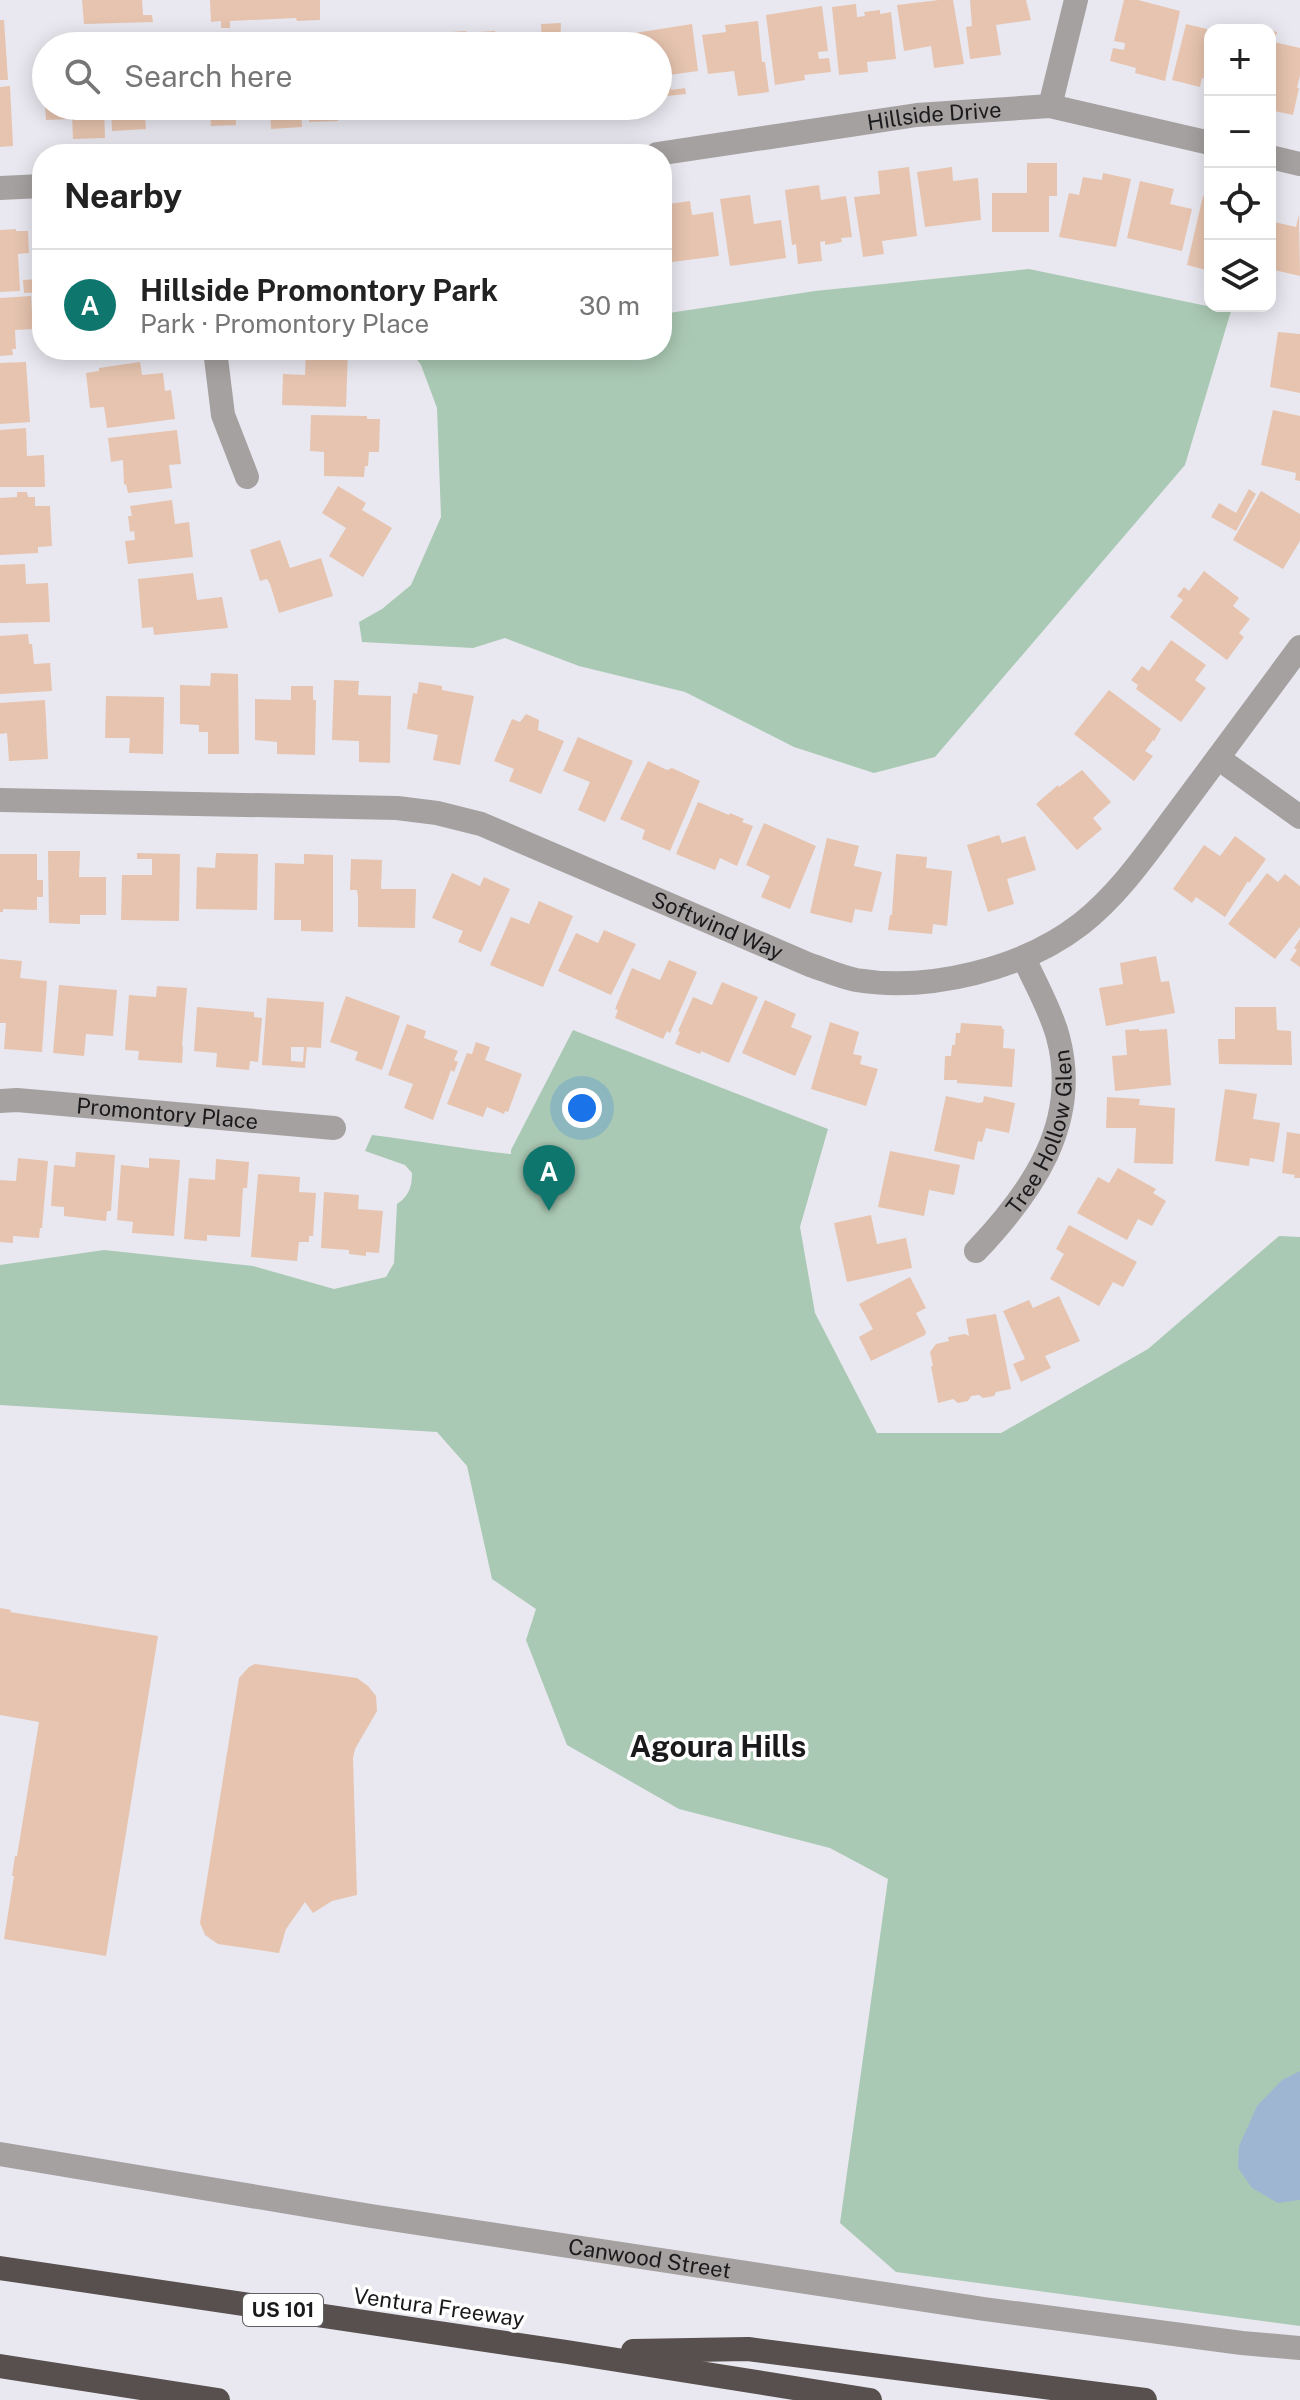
<!DOCTYPE html>
<html lang="en">
<head>
<meta charset="utf-8">
<style>
	:root { --surface:#fff; --page:#f2f2f2; --text:#222; --muted:#767676; --line:#e0e0e0; --accent:#0f766e }
	body { margin:0; font-family:"Public Sans",sans-serif; background:var(--page); color:var(--text) }
	.controls { position:absolute; right:24px; top:24px; display:grid; overflow:hidden; border-radius:16px; box-shadow:0 4px 20px #0003 }
	.controls button { width:72px; height:72px; display:grid; place-items:center; padding:0; border:0; border-bottom:2px solid var(--line); background:var(--surface); color:var(--text); font:40px sans-serif }
	.you { position:absolute; left:582px; top:1108px; width:28px; height:28px; margin:-20px; border:6px solid #fff; border-radius:50%; background:#1a73e8; box-shadow:0 0 0 12px #1a73e833 }
	.badge { display:grid; place-items:center; width:52px; height:52px; border-radius:50%; background:var(--accent); color:#fff; font-size:26px; font-weight:700 }
	.pin { position:absolute; translate:-50% -66px; filter:drop-shadow(0 2px 4px #0008) }
	.pin::after { content:''; position:absolute; top:42px; width:28px; height:24px; background:inherit; clip-path:polygon(0 0,100% 0,50% 100%) }
	.list { margin:0; padding:0; list-style:none }
	h2 { display:flex; justify-content:space-between; align-items:center; height:104px; margin:0; padding:0 32px; font-size:34px }
	h2 small { font-size:26px; font-weight:400; color:var(--muted) }
	.list li { display:grid; grid-template-columns:52px 1fr auto; gap:24px; align-items:center; box-sizing:border-box; height:112px; padding:0 32px; border-top:2px solid var(--line) }
	.list b { display:block; font-size:30px; white-space:nowrap }
	.list p { margin:0; font-size:26px; white-space:nowrap; color:var(--muted) }
	.list em { font-size:26px; font-style:normal; color:var(--muted) }
	.icon { flex:none; width:44px; height:44px; fill:none; stroke:currentColor; stroke-width:2; stroke-linecap:round; stroke-linejoin:round }
	.map { position:relative; flex:none; width:1300px; height:2400px; overflow:hidden }
	.search { position:absolute; background:var(--surface); box-shadow:0 4px 20px #0003; left:32px; top:32px; width:640px; height:88px; display:flex; align-items:center; gap:20px; box-sizing:border-box; padding:0 28px; border-radius:44px; color:var(--muted); font-size:30px }
	.panel { position:absolute; background:var(--surface); box-shadow:0 4px 20px #0003; left:32px; top:144px; width:640px; height:216px; border-radius:32px }
	.map>svg:first-child { display:block }
	.green { fill:#aac9b4 }
	.water { fill:#9eb6d2 }
	.building { fill:#e6c4af; fill-rule:evenodd }
	.lines { fill:none; stroke-linecap:round; stroke-linejoin:round }
	.minor { stroke:#a5a1a0; stroke-width:24 }
	.tertiary { stroke:#a5a1a0; stroke-width:24 }
	.motorway { stroke:#58504f; stroke-width:24 }
	.labels { text-anchor:middle; stroke-width:7; stroke-linejoin:round; paint-order:stroke }
	.shield { fill:#fff; stroke:#5f5e60; stroke-width:2 }
	.shield-label { font-size:20px; font-weight:bold; fill:#1a191c }
	.street-label { font-size:22px; fill:#1a191c; stroke:#fff }
	.district-label { font-size:30px; font-weight:bold; fill:#1a191c; stroke:#fff }
</style>
</head>
<body>
<div class="map">
<svg width="1300" height="2400" viewBox="0 0 1300 2400">
	<rect width="100%" height="100%" fill="#e9e8f0"/>
	<g class="green">
		<path d="M1029 269 1231 311 1185 465 935 757 874 773 794 747 685 692 579 666 505 638 473 648 362 642 359 622 382 609 411 585 441 517 437 408 421 365 410 350H662V314L815 291Z"/>
		<path d="M573 1030 828 1129 800 1227 815 1313 877 1433H1001L1148 1349 1279 1236 1300 1237V2326L896 2272 840 2223 888 1879 830 1848 679 1809 567 1745 526 1640 536 1609 492 1579 467 1466 437 1432 0 1405V1265L104 1250 253 1266 334 1289 386 1277 394 1263 397 1204C409 1196 412 1187 412 1173L405 1165 365 1151 372 1135C419 1141 464 1149 511 1154V1150Z"/>
	</g>
	<path class="water" d="M1300 2071V2200L1278 2203 1252 2188 1238 2168 1239 2146 1257 2106 1282 2080Z"/>
	<g class="building">
		<path d="M82 0H142L143 15H152L153 22 84 24Z"/>
		<path d="M210 0H320V20L297 21 296 18 230 21V28H221V21L211 22Z"/>
		<path d="M939 0H953L964 64 934 68 931 46 904 51 897 5Z"/>
		<path d="M970 0H1026L1031 20 996 25 1001 55 970 59 966 27 972 26Z"/>
		<path d="M1124 0H1138L1180 11 1165 81 1135 73 1136 68 1110 61 1113 48 1124 50 1125 43 1114 41Z"/>
		<path d="M856 4 857 17 865 16 864 12 880 10V14L891 12 896 59 867 62 868 72 839 75 832 7Z"/>
		<path d="M822 6 828 51 818 52 819 59 829 58 831 72 804 75 805 80 775 85 766 15Z"/>
		<path d="M0 20H4L8 80H0Z"/>
		<path d="M758 21 762 62H765L769 92 738 96 734 71 708 74 702 35 726 32 725 25Z"/>
		<path d="M561 23 560 46H504V42L542 41 541 24Z"/>
		<path d="M692 24 698 71 669 75 671 90 685 88 686 94 658 97V46H637L635 33Z"/>
		<path d="M1186 24 1207 29V31L1210 32V79L1202 78 1200 87 1172 80Z"/>
		<path d="M1270 30 1277 32 1274 42 1300 48V75L1297 88H1299L1293 115 1270 110Z"/>
		<path d="M466 31 467 46H438L437 33Z"/>
		<path d="M495 31 496 46H480L479 32Z"/>
		<path d="M362 34 363 46H335L334 35Z"/>
		<path d="M41 60H46V78H42Z"/>
		<path d="M10 86 13 146 0 147V87Z"/>
		<path d="M45 106 104 107 105 138 73 139 72 116 71 119 46 120Z"/>
		<path d="M111 106H167L168 115 145 116 146 129 112 131Z"/>
		<path d="M175 106H235L236 125 211 126 210 112 175 113Z"/>
		<path d="M270 106H301L302 127 271 129Z"/>
		<path d="M309 106H355V114L337 115 338 121 309 122Z"/>
		<path d="M374 106H409L410 119H374Z"/>
		<path d="M468 106H499L500 113 469 115Z"/>
		<path d="M504 106H537V112L505 113Z"/>
		<path d="M1027 163H1057V196H1049V232H992V193H1027Z"/>
		<path d="M909 167 917 236 882 241 884 254 863 257 854 197 880 194 878 171Z"/>
		<path d="M952 167 953 181 978 178 981 220 925 227 917 172Z"/>
		<path d="M1103 173 1131 179 1116 247 1059 237 1069 193 1079 195 1083 177 1102 180Z"/>
		<path d="M1140 181 1174 189 1170 204 1192 209 1182 251 1127 238Z"/>
		<path d="M819 185 821 200 846 196 852 237 841 238 842 242 825 245V241L820 242 822 261 798 264 796 244 792 245 785 190Z"/>
		<path d="M750 195 754 224 781 220 786 258 730 266 720 199Z"/>
		<path d="M1203 196 1210 198V271L1187 265Z"/>
		<path d="M690 201 692 215 713 212 719 256 664 263 662 205Z"/>
		<path d="M1299 214 1300 276 1270 269V221L1296 227Z"/>
		<path d="M16 229V231H28L29 253 18 254 20 291 0 292V230Z"/>
		<path d="M41 279 42 292 24 293 23 280Z"/>
		<path d="M31 296 33 329 15 330 16 349H12L13 355 0 356V298Z"/>
		<path d="M1278 332 1300 334V393L1270 387Z"/>
		<path d="M95 350H141V352L96 357Z"/>
		<path d="M306 350H348L346 407 282 405 283 374 305 375Z"/>
		<path d="M26 362 30 422 0 424V363Z"/>
		<path d="M140 362 142 375 163 373 165 391 171 390 175 419 107 428 104 407 90 408 86 373 99 371V368Z"/>
		<path d="M1273 410 1300 416V481L1295 480 1296 473 1261 465Z"/>
		<path d="M311 415 367 416V419H380L379 452H369L368 466H365L364 477 324 476V452L310 451Z"/>
		<path d="M26 428 27 456 44 455 45 487H0V430Z"/>
		<path d="M177 430 181 464 169 465 172 488 128 493 126 484 124 485 123 460 111 462 108 438Z"/>
		<path d="M338 486 366 503 362 510 392 528 363 577 329 556 346 528 322 513Z"/>
		<path d="M1249 489 1256 494 1236 531 1211 517 1219 503 1236 513Z"/>
		<path d="M1261 491 1300 514V541L1283 569 1233 540Z"/>
		<path d="M17 492H27L28 497H35V506H50L52 546 38 547V553L0 555V498L17 497Z"/>
		<path d="M172 500 175 524 189 522 193 557 128 564 125 541 135 540 134 531 130 532 128 516H132L130 506Z"/>
		<path d="M280 540 290 568 321 558 333 596 279 613 270 584 267 579 260 581 250 550Z"/>
		<path d="M25 564 26 584 48 583 50 622 0 623V565Z"/>
		<path d="M1204 571 1239 598 1233 606 1250 619 1239 633 1244 637 1227 660 1170 617 1183 600 1177 596 1184 587 1189 591Z"/>
		<path d="M193 573 197 600 222 597 228 628 154 635 153 627 142 628 138 579Z"/>
		<path d="M28 634 29 644H32L34 664 50 663 52 691 0 694V636Z"/>
		<path d="M1171 640 1206 665 1195 680 1206 688 1181 722 1136 689 1138 685 1131 680 1142 666 1149 671Z"/>
		<path d="M211 673 238 674 239 754H208V732H199V725L180 724V685L210 686Z"/>
		<path d="M334 680 359 681 358 695 391 696 390 763 359 762V741L332 740Z"/>
		<path d="M419 682 442 686V690L474 696 460 765 433 760 438 735 407 729 413 693 417 694Z"/>
		<path d="M291 686H313V700H316L315 755 277 754V742L255 740V699L291 700Z"/>
		<path d="M1109 690 1161 729 1154 741 1153 740 1145 751 1153 756 1134 781 1074 734Z"/>
		<path d="M106 696 164 697 163 754 129 753 130 738H105Z"/>
		<path d="M45 700 48 759 9 761 7 733 0 734V703Z"/>
		<path d="M526 714 539 720 538 730 564 741 541 794 509 781 514 769 494 761 512 719 520 722Z"/>
		<path d="M578 737 633 761 605 822 578 810 590 782 563 771Z"/>
		<path d="M648 761 667 770 672 768 700 781 670 851 642 839 645 830 620 819Z"/>
		<path d="M1082 770 1111 802 1093 818 1102 829 1077 850 1036 804 1058 785 1059 787Z"/>
		<path d="M698 802 729 815 730 813 744 819 742 822 753 826 737 866 720 858 715 870 676 854Z"/>
		<path d="M764 823 816 846 790 909 761 897 770 876 746 865Z"/>
		<path d="M999 835 1002 843 1025 836 1036 870 1007 879 1014 904 988 912 967 845Z"/>
		<path d="M1235 836 1266 859 1249 883 1248 881 1225 917 1196 897 1192 903 1173 889 1204 845 1220 856Z"/>
		<path d="M827 838 859 846 854 866 882 872 872 912 855 909 852 923 810 913Z"/>
		<path d="M48 851H80L79 877H106V915H80V924L49 923Z"/>
		<path d="M137 853 180 854 179 921 121 920 122 875H152V859H137Z"/>
		<path d="M216 853 258 854 257 910 196 909 197 867 215 868Z"/>
		<path d="M0 854H37V880H43V897H37V910L3 909V912H0Z"/>
		<path d="M304 854 333 855V932L301 931V920H274L275 863 304 864Z"/>
		<path d="M896 854 927 857 926 868 952 871 947 926 933 924 932 934 888 930 890 915H892Z"/>
		<path d="M351 859 382 860 381 889H416L415 928 358 927V897L357 890H350Z"/>
		<path d="M452 873 480 886 484 877 510 889 481 952 458 942 463 931 432 918Z"/>
		<path d="M1267 873 1278 882 1285 874 1300 886V927L1275 959 1228 924Z"/>
		<path d="M539 901 573 916 543 987 490 965 511 917 529 924Z"/>
		<path d="M604 930 636 944 611 995 558 971 576 933 598 943Z"/>
		<path d="M1300 939V967L1290 960 1297 950 1294 948Z"/>
		<path d="M1156 956 1161 982 1169 981 1175 1013 1106 1026 1099 988 1123 984 1120 963Z"/>
		<path d="M0 959 22 961 20 978 47 981 42 1052 4 1049 6 1023H0Z"/>
		<path d="M669 960 697 972 670 1033 667 1031 663 1039 615 1018 618 1010 615 1009 632 968 660 980Z"/>
		<path d="M722 982 758 997 729 1063 701 1051 700 1054 675 1044 680 1032 678 1031 693 997 712 1005Z"/>
		<path d="M59 985 117 990 113 1036 86 1034 84 1056 53 1053Z"/>
		<path d="M157 986 187 988 182 1046H183L182 1063 138 1060 139 1051 125 1050 129 995 156 997Z"/>
		<path d="M346 996 400 1016 382 1070 355 1060 358 1052 330 1042Z"/>
		<path d="M267 998 324 1002 321 1048 307 1047 305 1068 262 1065ZM291 1047H304L303 1062 291 1061Z"/>
		<path d="M765 1000 796 1014 791 1027 812 1036 795 1076 742 1053Z"/>
		<path d="M197 1007 254 1012V1017L262 1018 258 1062 250 1061 249 1070 216 1067 217 1053 194 1051Z"/>
		<path d="M1235 1007H1276L1277 1030 1291 1031 1292 1065 1219 1064 1218 1039H1235Z"/>
		<path d="M830 1022 859 1032 853 1054 862 1056 860 1064 878 1069 866 1106 811 1089Z"/>
		<path d="M961 1023 1002 1026V1029H1004L1003 1048 1015 1049 1012 1087 957 1083V1080H944L945 1056H951L952 1045H955L956 1033H960Z"/>
		<path d="M407 1024 426 1031 424 1038 458 1051 454 1060 458 1062 454 1072 451 1070 433 1120 404 1108 413 1084 388 1075Z"/>
		<path d="M1139 1029V1031L1167 1029 1171 1085 1115 1091 1112 1056 1127 1055 1125 1030Z"/>
		<path d="M476 1042 490 1047 485 1060 522 1074 508 1112 505 1111 504 1114 487 1107 483 1117 447 1104 467 1053 472 1054Z"/>
		<path d="M1225 1089 1257 1094 1253 1119 1280 1123 1274 1162 1250 1158 1249 1166 1215 1161Z"/>
		<path d="M946 1096 979 1103 983 1102 984 1096 1015 1103 1009 1133 986 1128 982 1142 978 1141 974 1160 934 1151Z"/>
		<path d="M1107 1097 1140 1099 1139 1105 1175 1108 1173 1164 1134 1163 1136 1128H1106Z"/>
		<path d="M1287 1132 1300 1134V1178H1294L1295 1175 1282 1173Z"/>
		<path d="M890 1151 960 1165 954 1195 929 1190 924 1216 878 1207Z"/>
		<path d="M76 1152 115 1155 111 1211H107L106 1221 64 1216V1207L51 1206 54 1165 75 1167Z"/>
		<path d="M18 1158 48 1161 42 1228H40L39 1238 13 1236V1243L0 1242V1180L16 1181Z"/>
		<path d="M149 1158 180 1160 174 1236 132 1233 133 1222 117 1220 121 1165 149 1168Z"/>
		<path d="M216 1159 249 1162 247 1188H243L240 1237 207 1235V1241L184 1239 189 1178 215 1180Z"/>
		<path d="M1118 1168 1156 1189 1153 1193 1166 1201 1152 1226 1138 1219 1127 1240 1077 1213 1098 1177 1109 1183Z"/>
		<path d="M258 1174 300 1177 299 1192 316 1193 313 1236H309V1242H299L297 1261 251 1257Z"/>
		<path d="M324 1192 359 1195 358 1209 383 1211 379 1253 366 1252V1256L349 1254V1250L321 1248Z"/>
		<path d="M871 1215 877 1244 906 1238 912 1268 847 1282 834 1223Z"/>
		<path d="M1069 1225 1137 1262 1123 1287 1113 1282 1099 1306 1050 1279 1064 1254 1056 1249Z"/>
		<path d="M910 1277 926 1308 916 1313 926 1332 925 1335 871 1361 859 1337 873 1329 859 1304Z"/>
		<path d="M1059 1296 1080 1341 1045 1356 1051 1368 1021 1382 1013 1364 1025 1359 1003 1311 1029 1300 1033 1308Z"/>
		<path d="M996 1314 1011 1389 996 1392 994 1396 983 1398 979 1395 971 1396 968 1401 958 1403 953 1399 938 1403 931 1366H933L930 1352 936 1344 949 1341 948 1337 965 1334 969 1336 966 1319Z"/>
		<path d="M0 1608 11 1610 10 1612 158 1636 106 1956 4 1939 14 1876H12L15 1856H17L39 1722 0 1715Z"/>
		<path d="M255 1664 357 1678 368 1686 376 1696 377 1711 355 1749 353 1758 357 1895 332 1901 313 1913 305 1902 286 1929 279 1953 218 1944 205 1935 200 1923 239 1678 249 1667Z"/>
	</g>
	<g class="lines">
		<g class="minor">
			<path d="M1050 106 1076 0"/>
			<path id="s1" d="M657 154 917 115 1050 106 1210 143"/>
			<path d="M1270 157 1300 164"/>
			<path d="M0 188 42 186"/>
			<path d="M215 350 223 415 247 477"/>
			<path d="M1218 758 1300 817"/>
			<path id="s2" d="M0 800 397 808 437 813 481 824 810 965C825 970 841 977 856 980 929 992 1023 969 1081 924 1120 893 1147 853 1177 813 1218 758 1259 703 1300 647"/>
			<path id="s3" d="M0 1101 17 1100 334 1128"/>
			<path id="s4" d="M976 1251C1032 1192 1081 1123 1058 1037 1051 1010 1035 983 1024 958"/>
		</g>
		<path class="tertiary" id="s5" d="M0 2154 371 2216 984 2309 1242 2343 1300 2348"/>
		<g class="motorway">
			<path d="M0 2268 567 2352 870 2400"/>
			<path d="M633 2351 748 2349 1145 2400"/>
			<path d="M0 2366 218 2400"/>
		</g>
	</g>
	<g class="labels">
		<rect class="shield" x="243" y="2294" width="80" height="32" rx="6"/>
		<g class="shield-label">
			<text x="283" y="2317">US 101</text>
		</g>
		<g class="street-label">
			<text dy="8" stroke="none"><textPath href="#s1" startOffset="280">Hillside Drive</textPath></text>
			<text dy="8" stroke="none"><textPath href="#s2" startOffset="740">Softwind Way</textPath></text>
			<text dy="8" stroke="none"><textPath href="#s3" startOffset="168">Promontory Place</textPath></text>
			<text dy="8" stroke="none"><textPath href="#s4" startOffset="140">Tree Hollow Glen</textPath></text>
			<text dy="8" stroke="none"><textPath href="#s5" startOffset="658">Canwood Street</textPath></text>
			<text transform="translate(439 2307) rotate(8)" y="8">Ventura Freeway</text>
		</g>
		<g class="district-label">
			<text x="718" y="1757">Agoura Hills</text>
		</g>
	</g>
</svg>
<div class="controls">
<button>+</button>
<button>−</button>
<button><svg class="icon" aria-label="locate" viewBox="0 0 24 24"><circle cx="12" cy="12" r="6"/><path d="M12 2v4M12 18v4M2 12h4M18 12h4"/></svg></button>
<button><svg class="icon" aria-label="layers" viewBox="0 0 24 24"><path d="M12 4l9 5-9 5-9-5zM3 14l9 5 9-5"/></svg></button>
</div>
<div class="you"></div>
<div class="pin badge" style="left:549px;top:1211px">A</div>
<div class="search"><svg class="icon" aria-label="search" viewBox="0 0 24 24"><circle cx="10" cy="10" r="6"/><path d="M15 15l6 6"/></svg>Search here</div>
<section class="panel">
<h2>Nearby<small></small></h2>
<ul class="list">
<li><span class="badge">A</span><div><b>Hillside Promontory Park</b><p>Park · Promontory Place</p></div><em>30 m</em></li>
</ul>
</section>
</div>
</body>
</html>
